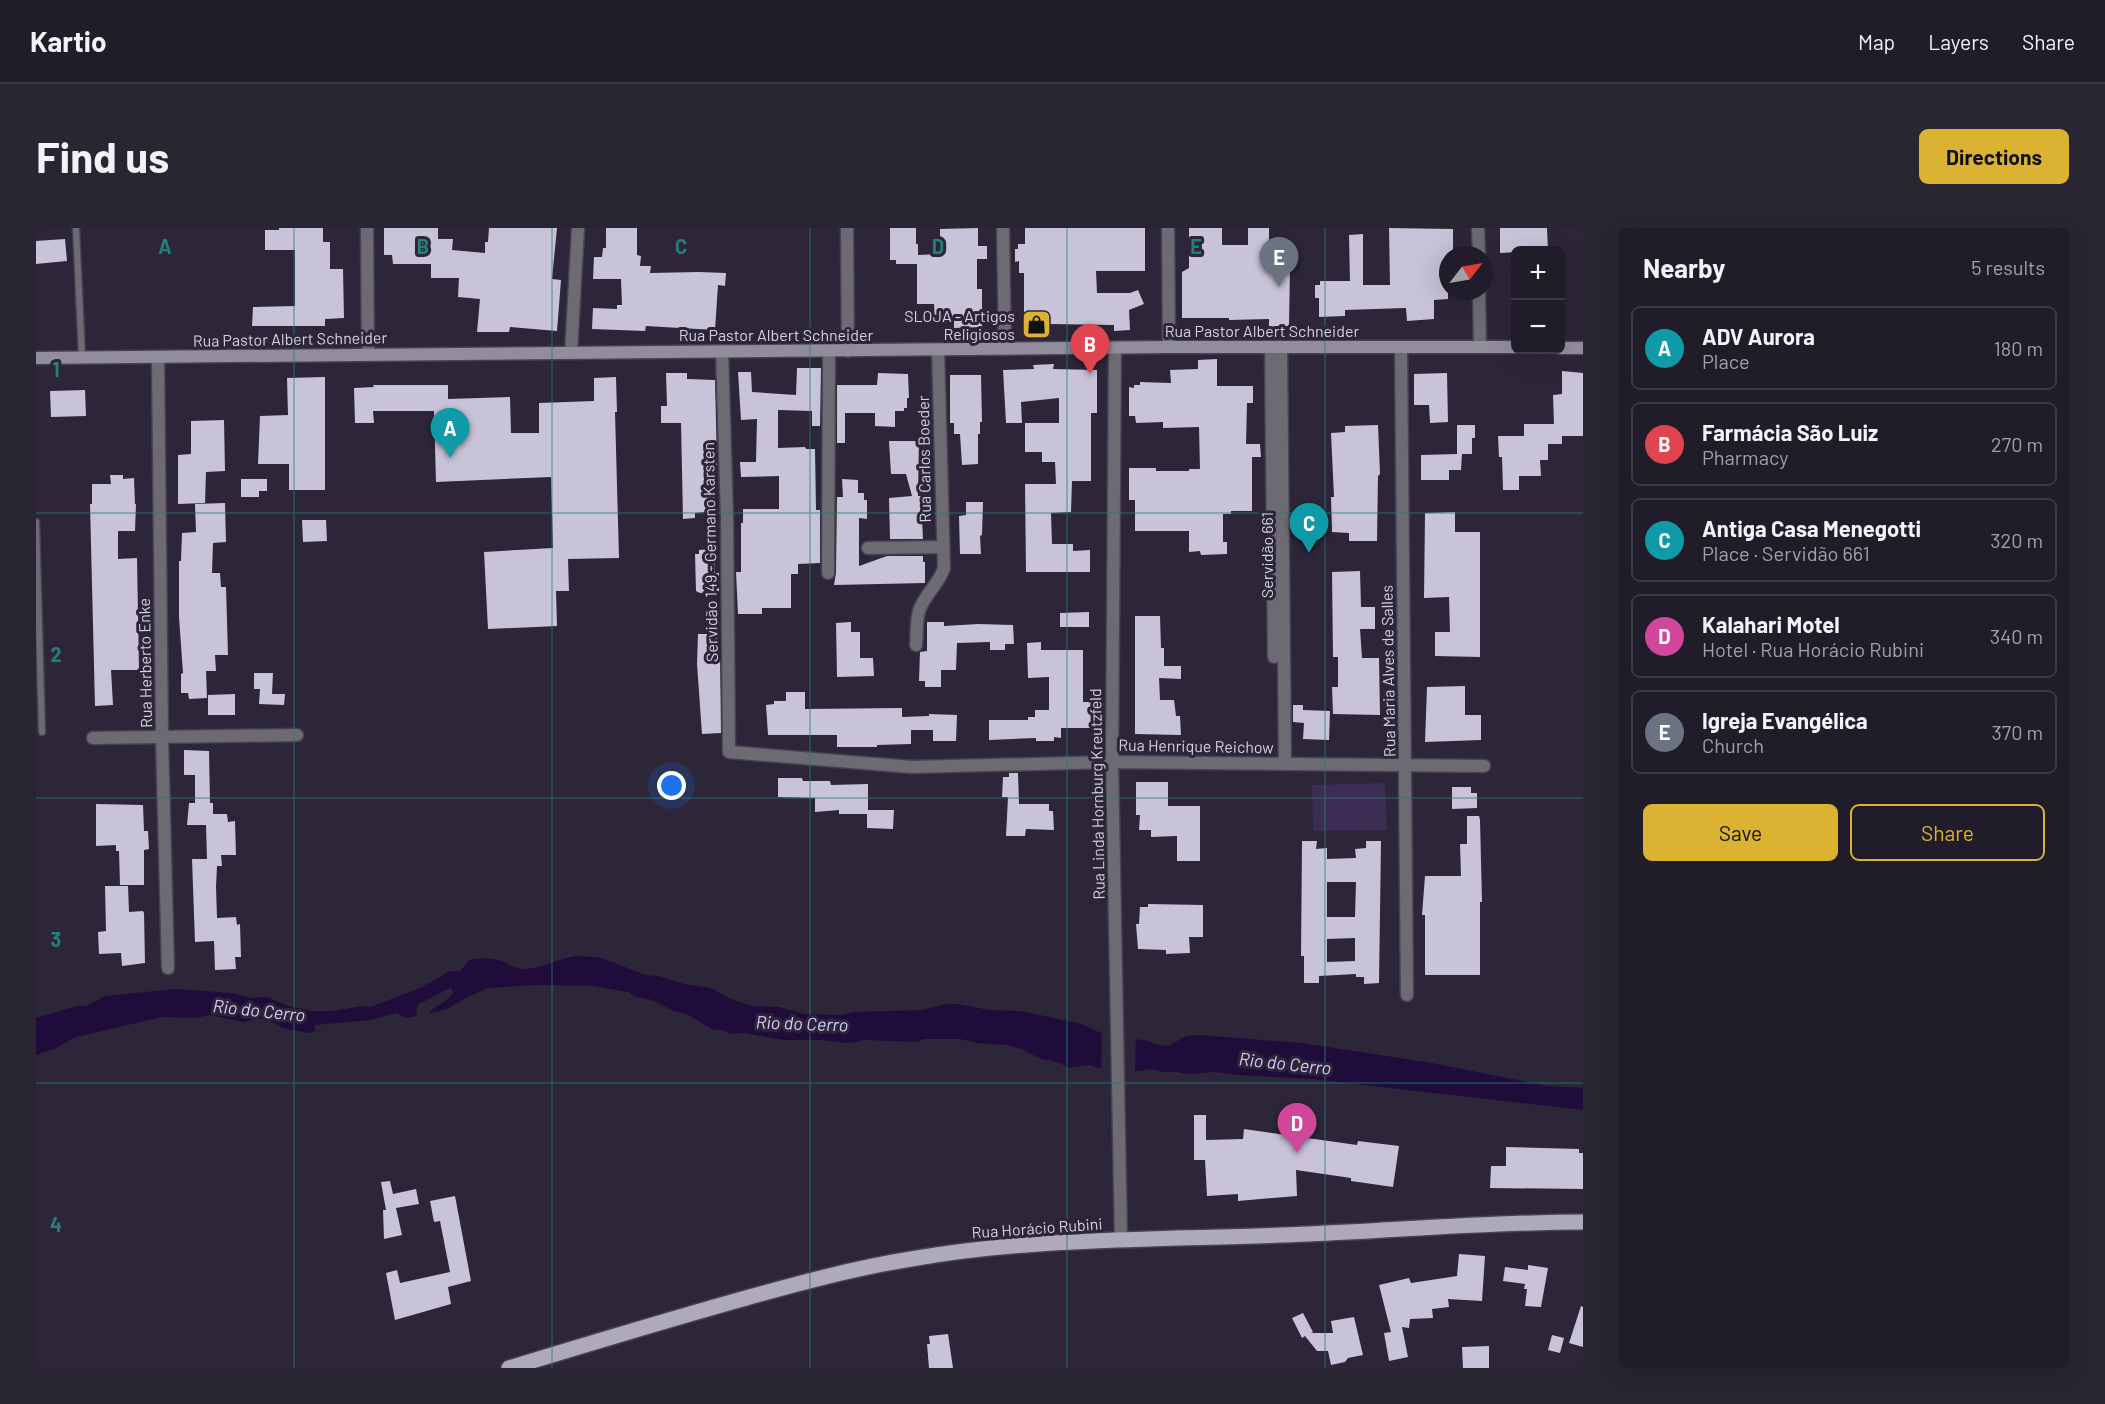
<!DOCTYPE html>
<html lang="en">
<head>
<meta charset="utf-8">
<style>
	:root { --surface:#211c2a; --page:#292532; --text:#f1f3f6; --muted:#a2a1a8; --line:#3e3a47; --accent:#dcb233 }
	body { margin:0; font-family:Barlow,sans-serif; background:var(--page); color:var(--text) }
	.controls { position:absolute; right:18px; top:18px; display:grid; overflow:hidden; border-radius:9px; box-shadow:0 6px 24px #0002 }
	.controls button { width:54px; height:54px; display:grid; place-items:center; padding:0; border:0; border-bottom:2px solid var(--line); background:var(--surface); color:var(--text); font:30px sans-serif }
	.compass { position:absolute; left:1403px; top:18px; width:54px; height:54px; border-radius:50%; background:var(--surface); box-shadow:0 6px 24px #0002; rotate:59deg }
	.you { position:absolute; left:636px; top:558px; width:21px; height:21px; margin:-15px; border:4px solid #fff; border-radius:50%; background:#1a73e8; box-shadow:0 0 0 9px #1a73e833 }
	.badge { display:grid; place-items:center; width:39px; height:39px; border-radius:50%; background:var(--accent); color:#fff; font-size:20px; font-weight:700 }
	.pin { position:absolute; translate:-50% -50px; filter:drop-shadow(0 2px 3px #0008) }
	.pin::after { content:''; position:absolute; top:32px; width:21px; height:18px; background:inherit; clip-path:polygon(0 0,100% 0,50% 100%) }
	.list { margin:0; padding:0; list-style:none }
	h2 { display:flex; justify-content:space-between; align-items:center; height:78px; margin:0; padding:0 24px; font-size:26px }
	h2 small { font-size:20px; font-weight:400; color:var(--muted) }
	.list li { display:grid; grid-template-columns:39px 1fr auto; gap:18px; align-items:center; box-sizing:border-box; height:84px; margin:0 12px 12px; padding:0 12px; border:2px solid var(--line); border-radius:9px }
	.list b { display:block; font-size:22px; white-space:nowrap }
	.list p { margin:0; font-size:20px; white-space:nowrap; color:var(--muted) }
	.list em { font-size:20px; font-style:normal; color:var(--muted) }
	.actions { display:flex; gap:12px; padding:18px 24px }
	.actions a { flex:1; padding:14px 0; border:2px solid var(--accent); border-radius:9px; text-align:center; font-size:21px; color:var(--accent) }
	.actions .main { background:var(--accent); color:#111 }
	.map { position:relative; flex:none; width:1547px; height:1140px; overflow:hidden; border-radius:9px }
	header { display:flex; align-items:center; gap:36px; box-sizing:border-box; height:84px; padding:0 30px; background:var(--surface); border-bottom:2px solid var(--line) }
	header strong { font-size:28px }
	nav { display:flex; gap:33px; margin-inline-start:auto; font-size:21px }
	.intro { display:flex; align-items:center; justify-content:space-between; box-sizing:border-box; height:144px; padding:0 36px }
	h1 { margin:0; font-size:42px }
	.button { padding:15px 27px; border-radius:9px; background:var(--accent); color:#111; font-size:21px; font-weight:700 }
	main { display:flex; gap:36px; padding:0 36px }
	aside { flex:1; background:var(--surface); border-radius:9px; box-shadow:0 6px 24px #0002 }
	.map>svg:first-child { display:block }
	.green { fill:#3b2d53 }
	.water { fill:#200c3a }
	.pier { fill:#2c2638 }
	.building { fill:#c9c3d9; fill-rule:evenodd }
	.lines { fill:none; stroke-linecap:round; stroke-linejoin:round }
	.service-casing { stroke:#474152; stroke-width:9 }
	.minor-casing { stroke:#474152; stroke-width:15 }
	.secondary-casing { stroke:#474152; stroke-width:15 }
	.primary-casing { stroke:#474152; stroke-width:18 }
	.service { stroke:#6c6a73; stroke-width:6 }
	.minor { stroke:#6c6a73; stroke-width:12 }
	.secondary { stroke:#928d9c; stroke-width:12 }
	.primary { stroke:#afa9bc; stroke-width:15 }
	.grid { fill:none; stroke:#237f79; stroke-width:1.5; stroke-opacity:0.55 }
	.labels { text-anchor:middle; stroke-width:6; stroke-linejoin:round; paint-order:stroke }
	.poi-label { font-size:16px; fill:#d5d1dd; stroke:#2c2638; text-anchor:end }
	.street-label { font-size:16px; fill:#d5d1dd; stroke:#2c2638 }
	.water-label { font-size:18px; font-style:italic; fill:#d9cafb; stroke:#2c2638 }
	.grid-label { font-size:20px; text-anchor:middle; font-weight:bold; fill:#237f79; stroke:#2c2638; stroke-width:6; stroke-linejoin:round; paint-order:stroke }
</style>
</head>
<body>
<header>
<strong>Kartio</strong>
<nav><a>Map</a><a>Layers</a><a>Share</a></nav>
</header>
<div class="intro"><h1>Find us</h1><a class="button">Directions</a></div>
<main>
<div class="map">
<svg width="1547" height="1140" viewBox="0 0 1547 1140">
	<rect width="100%" height="100%" fill="#2c2638"/>
	<path class="green" d="M1349 555 1351 602 1277 603 1276 557Z"/>
	<path class="water" d="M543 728 566 730 609 747 623 748 648 756 675 760 695 771 716 778 743 779 768 786 804 787 819 784 885 782 911 776H922L953 782 985 783 1046 796 1067 806 1112 813 1126 818 1134 817 1150 808 1164 807 1266 815 1396 835 1511 858 1547 860V882L1275 851 1202 847 1178 844 1153 846 1140 844H1126L1117 841 1101 843 1061 840 1054 837 1032 840 1024 835 1003 830 983 820 970 817 941 815 924 811H888L881 814 828 812 821 814 810 815 784 812H748L708 805 694 806 686 802H677L651 786 638 783 613 771 600 769 592 764 558 758 501 757 452 760 430 770 411 781 395 785 394 783 412 771 417 765 416 761 414 760 383 776 381 779 380 788 370 790 360 785 334 792 279 797V803L274 805 246 800 231 791H219L207 794 174 787 159 790 126 789 40 809 18 821 0 827V790L41 778H50L69 768 140 761 196 765 214 770 232 769 249 777 275 783H297L326 778 335 779 386 759 414 743H424L433 732C445 730 454 729 465 733 473 736 479 741 488 741 507 741 524 729 543 728Z"/>
	<path class="pier" d="M1066 802 1088 808H1100L1099 846 1065 843Z"/>
	<g class="building">
		<path d="M243 0H287V14H294V41H307L308 90 289 91V98H216L217 79 259 78V22H229V2H243Z"/>
		<path d="M348 0H402V11H417L416 22 449 25V14H452L453 0H521L516 51 525 52 521 103 474 99 473 104H441L444 71 422 69 423 50H395V36H357L356 27H348Z"/>
		<path d="M570 0H601V27L605 28 604 38H615L614 45 663 44 690 45 689 58 682 57 679 102 610 98 609 103 556 101 557 80 581 81V77H586L585 51H557L558 29H566L567 20H570Z"/>
		<path d="M854 0H880V16H882V27L904 26V1L942 0V18H951V31H941V61H946V99L918 100V91L899 92 898 76H881V36H860V32H854Z"/>
		<path d="M989 0H1109V43H1060L1061 65H1094L1102 62 1108 76 1093 82 1094 102 1078 103V97L1013 96 1014 108H988V45H983V33L979 34V21H982V16H989Z"/>
		<path d="M1153 0H1186V17H1212V0H1233V39L1254 38 1253 98 1233 99V91L1193 92V90H1146V44L1153 40Z"/>
		<path d="M1353 0 1417 1V27H1412V71L1398 72V91L1371 93 1370 80 1309 82V88L1283 89V70H1279V57H1284V53H1314L1313 7 1327 6V57H1354Z"/>
		<path d="M1464 0H1511L1512 22 1464 25Z"/>
		<path d="M29 11 31 33 0 36V13Z"/>
		<path d="M1181 131V158H1217V175H1211L1210 216H1224L1225 229H1216V283H1195V286H1187V314H1191V326L1165 327 1164 323 1153 324V303H1099V272H1093V240H1120V243H1153V241H1164L1163 199 1127 200V194L1100 195 1099 188H1093V159L1098 160V157H1104V154L1135 155 1134 142 1162 141V132Z"/>
		<path d="M1018 136 1017 141 1061 142V185H1055V253H1036L1035 284 1015 285 1016 316H1037V323L1054 322V344H990L989 256H1020L1019 234H1006V224H989V195H1023V170L985 174 986 195H970L967 142 998 141 997 137Z"/>
		<path d="M761 140H785L784 198H776V183L742 182V220L769 219 770 221H779L780 282H784V335L762 336V346H755V380H726V386H702L700 344H705V295H707V281H743V248L705 249 704 234H720L721 191 705 192 702 144H715L716 164 760 167Z"/>
		<path d="M1526 143 1547 145V208H1526V216H1512V232H1504L1505 248H1483V262H1467L1466 229H1463L1462 208H1488V196H1518L1517 167 1526 166Z"/>
		<path d="M630 145H651V151L679 152 681 238H678L679 283 659 285V290L647 291 645 195H625V178H631Z"/>
		<path d="M842 145 872 146 873 170H871V180H868V183H859V199L839 198V185H809V215H801V157H841Z"/>
		<path d="M1411 145 1412 194 1394 195 1393 177H1378V146Z"/>
		<path d="M914 147H945L946 194H944V206H942V236L926 237 924 206H918V195H914Z"/>
		<path d="M289 149V262H253V236H222L224 188 252 187 251 150Z"/>
		<path d="M580 149 581 184H579L583 330 532 331 533 363H520L521 398 452 401 448 324 517 320 515 249 400 254 398 183H337L338 195H319L318 160 338 159 337 157H412V171L474 169 475 205H503V175L558 173V150Z"/>
		<path d="M49 162 50 188 15 189 14 163Z"/>
		<path d="M188 192 189 243 170 244 169 275 142 276V227L155 226V193Z"/>
		<path d="M1342 197 1344 246 1342 248 1341 313H1313V305L1296 304 1295 269H1298L1295 205 1309 204V198Z"/>
		<path d="M1421 197H1439V210H1436V226H1426L1425 242H1413V252H1385V227L1421 226Z"/>
		<path d="M853 213H883L882 268H889L890 291H886L887 311H854L853 270 876 268 870 246H855Z"/>
		<path d="M74 247H87V251L98 250 99 276H100L99 303H82V331L101 330 103 442H75L77 477 59 478 54 276H56V256H75Z"/>
		<path d="M205 251H231V263H223V269H205Z"/>
		<path d="M806 251 822 252V265H828V272H831V291L823 290V338L851 328H887V334H889V355L798 357 800 345 801 269H807Z"/>
		<path d="M930 274H947L946 307 944 308 945 326H924L923 288 930 287Z"/>
		<path d="M189 275 190 314 177 315 176 345H184L185 359H190L192 427H179L180 443H170L171 470 153 471 152 465H145V446L147 445 143 389V333H145L146 305 160 304 159 276Z"/>
		<path d="M1419 284V304H1444V429L1399 428V404H1414L1413 369 1388 370 1389 285Z"/>
		<path d="M266 292H290L291 313 267 314Z"/>
		<path d="M676 321V326L678 325 679 345H683V364L664 365 660 363 659 326H663V322Z"/>
		<path d="M1324 343 1325 379H1339V401H1324L1326 430H1343L1344 487 1297 486 1296 459H1302V429H1297L1296 344Z"/>
		<path d="M1053 384V399H1024V385Z"/>
		<path d="M1099 388H1124L1125 420H1128V438H1145V451L1123 450 1124 472H1138L1140 488H1144L1145 507 1099 506Z"/>
		<path d="M815 394V404H824V430H837L838 448 801 449 800 395Z"/>
		<path d="M891 394H908V398L942 396 977 397 978 416H969V422H954V414L921 415 920 442H905V459H889V453H883L884 424 891 423Z"/>
		<path d="M662 406H681L682 425H684L685 505 666 506 661 436Z"/>
		<path d="M1005 414V422H1047V474H1058V500H1025V510L1018 509V513H1000V510L953 512V492H992V489H999V482H1013V449L992 450 991 415Z"/>
		<path d="M218 445H237L236 466H249L248 477 223 476 224 461H218Z"/>
		<path d="M1429 458V487H1445V512L1389 514 1391 459Z"/>
		<path d="M750 464H769V481L866 480V489L893 488V486L921 487 920 513H897V502H875V516L841 517V519H801V507H732L730 477 738 476V473H750Z"/>
		<path d="M199 466V487H172V467Z"/>
		<path d="M1257 477H1267V482L1294 483 1293 512 1267 511 1268 495 1257 494Z"/>
		<path d="M148 522 173 523 174 575H177V586H191L192 594 199 593 200 627H185L186 638H181L180 659 181 690 200 689 201 697 204 696 205 729H199L200 741 179 742 178 713 159 714 156 631H171L170 597H151L153 575H159V547H148Z"/>
		<path d="M973 545H982L983 576H1013V583H1017L1018 602 990 601 989 608H970L972 569H966L967 549H973Z"/>
		<path d="M742 550H766L767 553H794L795 557 832 556V582H858L857 601 831 600V586H803V582L779 584V570L742 569Z"/>
		<path d="M1100 554H1132V578H1164V633H1141V608L1115 609V602H1103L1104 587H1100Z"/>
		<path d="M1416 559H1435V565H1441V580L1416 581Z"/>
		<path d="M60 576 107 577 108 603H112L113 621 108 622V657H84L83 623H80V617L60 618Z"/>
		<path d="M1431 588H1443L1444 592 1446 674H1444V747H1389V687H1386L1389 648H1425L1424 616H1431Z"/>
		<path d="M1266 613H1281L1280 621 1291 620V631L1320 630 1319 621 1330 620V613H1345L1343 755 1328 756V749H1320V746L1283 748V755H1268V728H1265ZM1291 654H1320L1319 689H1291ZM1319 710V733L1291 734V711Z"/>
		<path d="M69 658H92L93 684 107 683 108 685 109 735 86 738 85 725 63 726 62 704 70 703Z"/>
		<path d="M1112 676 1167 677V709H1153L1154 725 1130 726V722L1102 721 1100 696H1103L1104 679H1112Z"/>
		<path d="M1158 887H1170V912L1207 911 1208 901 1321 917 1322 913 1363 918 1357 959 1315 953V950L1260 942 1261 968 1202 973V966L1171 968 1169 932H1158Z"/>
		<path d="M1470 919 1543 921V925H1547V961L1454 960 1455 938H1470Z"/>
		<path d="M354 953 357 966 380 961 383 976 360 980 366 1007 348 1011 347 982H350L345 954Z"/>
		<path d="M419 968 435 1053 412 1059 415 1076 359 1092 350 1045 361 1042 364 1055 414 1044 404 993 398 994 394 973Z"/>
		<path d="M1423 1026 1449 1028 1446 1073 1412 1071 1413 1079 1396 1081 1397 1090 1374 1091 1373 1100 1366 1099 1372 1129 1353 1133 1348 1105 1355 1104 1343 1057 1373 1050 1375 1055 1421 1048Z"/>
		<path d="M1492 1037 1512 1040 1505 1079 1489 1078 1491 1061H1488L1489 1056 1467 1053 1469 1039 1492 1042Z"/>
		<path d="M1545 1078 1547 1079V1119L1533 1115Z"/>
		<path d="M1267 1085 1277 1104 1275 1105H1297L1295 1093 1318 1089 1327 1127 1312 1130 1309 1134 1295 1137 1292 1123H1281L1269 1108 1266 1110 1256 1090Z"/>
		<path d="M912 1106 917 1140H893L891 1116H894L893 1108Z"/>
		<path d="M1516 1107 1528 1110 1524 1125 1512 1122Z"/>
		<path d="M1453 1118V1140H1427L1426 1119Z"/>
	</g>
	<g class="lines">
		<defs>
			<g id="service">
				<path d="M40 0 46 129"/>
				<path d="M0 294 6 504"/>
			</g>
			<g id="minor">
				<path d="M331 0 332 127"/>
				<path d="M811 0 812 123"/>
				<path d="M967 0 969 121"/>
				<path d="M1132 0 1133 119"/>
				<path d="M1442 0 1443 27"/>
				<path d="M1443 63 1444 119"/>
				<path d="M1235 119 1238 429"/>
				<path d="M1245 119 1249 536"/>
				<path d="M1079 120 1076 534 1085 1012"/>
				<path d="M1365 120 1371 767"/>
				<path d="M686 123 691 290 693 524 876 539 1076 534 1448 538"/>
				<path d="M535 125 542 0"/>
				<path d="M122 129 126 510 132 740"/>
				<path d="M832 320 907 319"/>
				<path d="M792 345 793 123"/>
				<path d="M880 417C881 407 880 393 883 383 888 367 903 356 908 340L902 122"/>
				<path d="M57 510 261 507"/>
			</g>
			<g id="secondary">
				<path d="M1524 120H1547"/>
				<path d="M0 130 1133 119H1480"/>
			</g>
			<path id="primary" d="M473 1140C552 1116 631 1092 710 1070 764 1055 819 1040 875 1031 1007 1008 1140 1012 1273 1006 1365 1002 1456 994 1547 994"/>
		</defs>
		<use href="#service" class="service-casing"/>
		<use href="#minor" class="minor-casing"/>
		<use href="#secondary" class="secondary-casing"/>
		<use href="#primary" class="primary-casing"/>
		<use href="#service" class="service"/>
		<use href="#minor" class="minor"/>
		<use href="#secondary" class="secondary"/>
		<use href="#primary" class="primary"/>
	</g>
	<path class="grid" d="M258 0V1140M516 0V1140M774 0V1140M1031 0V1140M1289 0V1140M0 285H1547M0 570H1547M0 855H1547"/>
	<defs>
		<symbol id="shop-square" viewBox="-11 -11 22 22"><rect x="-9" y="-9" width="18" height="18" rx="4" fill="#dcb233" stroke="#2c2638"/><path d="M-5-2.5h2.3a2.7 3.5 0 0 1 5.4 0H5L5.5 6h-11ZM-1.5-2.5h3a1.5 2.3 0 0 0-3 0Z" fill="#111"/></symbol>
	</defs>
	<g fill-rule="evenodd">
		<use href="#shop-square" x="984" y="80" width="33" height="33"/>
	</g>
	<g class="labels">
		<g class="poi-label">
			<text x="979" y="94">SLOJA - Artigos<tspan x="979" dy="18">Religiosos</tspan></text>
		</g>
		<g class="street-label">
			<text x="1226" y="109">Rua Pastor Albert Schneider</text>
			<text x="740" y="113">Rua Pastor Albert Schneider</text>
			<text transform="translate(254 111) rotate(-1)" y="6">Rua Pastor Albert Schneider</text>
			<text transform="translate(888 231) rotate(-91)" y="6">Rua Carlos Boeder</text>
			<text transform="translate(674 324) rotate(-91)" y="6">Servidão 149 - Germano Karsten</text>
			<text transform="translate(1231 327) rotate(-90)" y="6">Servidão 661</text>
			<text transform="translate(109 435) rotate(-91)" y="6">Rua Herberto Enke</text>
			<text transform="translate(1352 443) rotate(-91)" y="6">Rua Maria Alves de Salles</text>
			<text transform="translate(1160 518) rotate(1)" y="6">Rua Henrique Reichow</text>
			<text transform="translate(1061 566) rotate(-91)" y="6">Rua Linda Hornburg Kreutzfeld</text>
			<text transform="translate(1001 1000) rotate(-4)" y="6">Rua Horácio Rubini</text>
		</g>
		<g class="water-label">
			<text transform="translate(223 783) rotate(6)" y="6">Rio do Cerro</text>
			<text transform="translate(766 796) rotate(2)" y="6">Rio do Cerro</text>
			<text transform="translate(1249 836) rotate(6)" y="6">Rio do Cerro</text>
		</g>
	</g>
	<g class="grid-label">
		<text x="129" y="26">A</text>
		<text x="387" y="26">B</text>
		<text x="645" y="26">C</text>
		<text x="902" y="26">D</text>
		<text x="1160" y="26">E</text>
		<text x="20" y="149">1</text>
		<text x="20" y="434">2</text>
		<text x="20" y="719">3</text>
		<text x="20" y="1004">4</text>
	</g>
</svg>
<div class="controls">
<button>+</button>
<button>−</button>
</div>
<svg class="compass" viewBox="-18 -18 36 36"><path d="M0-13l5 13h-10z" fill="#e53935"/><path d="M0 13l5-13h-10z" fill="#a2a1a8"/></svg>
<div class="you"></div>
<div class="pin badge" style="left:414px;top:230px;background:#0f9aa8">A</div>
<div class="pin badge" style="left:1054px;top:146px;background:#e0444e">B</div>
<div class="pin badge" style="left:1273px;top:325px;background:#0f9aa8">C</div>
<div class="pin badge" style="left:1261px;top:925px;background:#d1479c">D</div>
<div class="pin badge" style="left:1243px;top:59px;background:#6b7280">E</div>
</div>
<aside>
<h2>Nearby<small>5 results</small></h2>
<ul class="list">
<li><span class="badge" style="background:#0f9aa8">A</span><div><b>ADV Aurora</b><p>Place</p></div><em>180 m</em></li>
<li><span class="badge" style="background:#e0444e">B</span><div><b>Farmácia São Luiz</b><p>Pharmacy</p></div><em>270 m</em></li>
<li><span class="badge" style="background:#0f9aa8">C</span><div><b>Antiga Casa Menegotti</b><p>Place · Servidão 661</p></div><em>320 m</em></li>
<li><span class="badge" style="background:#d1479c">D</span><div><b>Kalahari Motel</b><p>Hotel · Rua Horácio Rubini</p></div><em>340 m</em></li>
<li><span class="badge" style="background:#6b7280">E</span><div><b>Igreja Evangélica</b><p>Church</p></div><em>370 m</em></li>
</ul>
<div class="actions"><a class="main">Save</a><a>Share</a></div>
</aside>
</main>
</body>
</html>
